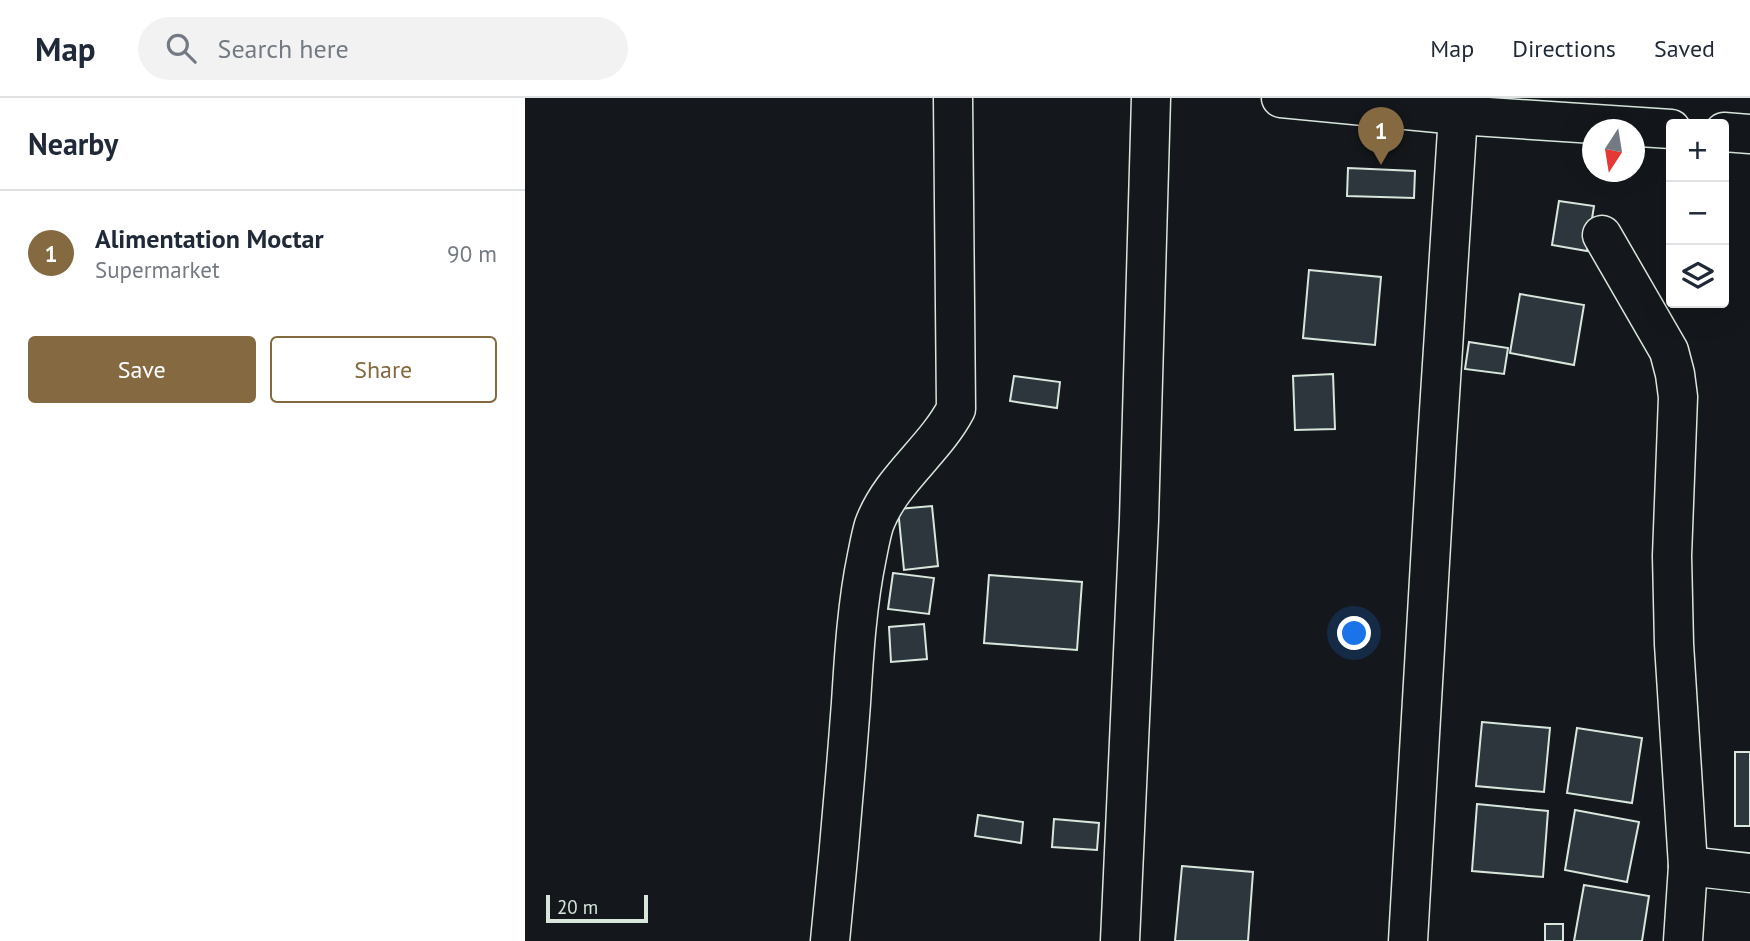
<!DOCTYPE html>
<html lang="en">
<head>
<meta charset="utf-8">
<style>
	:root { --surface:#fff; --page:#f2f2f3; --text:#1f2937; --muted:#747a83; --line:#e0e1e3; --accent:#846941 }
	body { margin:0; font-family:"PT Sans",sans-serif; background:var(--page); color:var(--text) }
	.controls { position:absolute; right:21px; top:21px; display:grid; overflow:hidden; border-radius:7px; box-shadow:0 7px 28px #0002 }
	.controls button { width:63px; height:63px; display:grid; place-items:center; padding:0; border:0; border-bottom:2px solid var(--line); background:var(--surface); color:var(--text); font:35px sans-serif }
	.compass { position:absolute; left:1057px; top:21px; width:63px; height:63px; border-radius:50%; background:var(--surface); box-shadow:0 7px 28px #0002; rotate:192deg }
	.scale { position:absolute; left:21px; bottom:18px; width:102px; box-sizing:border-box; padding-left:7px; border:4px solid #d8e6dc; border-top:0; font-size:19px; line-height:24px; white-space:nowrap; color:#d8e6dc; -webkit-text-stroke:5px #14181c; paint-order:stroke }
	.you { position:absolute; left:830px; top:536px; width:24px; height:24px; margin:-18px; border:5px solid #fff; border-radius:50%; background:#1a73e8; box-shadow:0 0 0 10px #1a73e833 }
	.badge { display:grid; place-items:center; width:46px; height:46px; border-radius:50%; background:var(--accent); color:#fff; font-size:23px; font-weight:700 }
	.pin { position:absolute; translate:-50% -58px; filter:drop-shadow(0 2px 4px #0008) }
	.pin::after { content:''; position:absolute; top:37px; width:24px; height:21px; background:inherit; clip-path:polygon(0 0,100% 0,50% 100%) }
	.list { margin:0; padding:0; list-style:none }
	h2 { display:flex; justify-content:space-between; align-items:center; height:91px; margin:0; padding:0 28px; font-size:30px }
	h2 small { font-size:23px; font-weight:400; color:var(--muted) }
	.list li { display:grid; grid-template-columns:46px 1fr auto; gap:21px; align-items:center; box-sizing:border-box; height:126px; padding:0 28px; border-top:2px solid var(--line) }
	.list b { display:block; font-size:26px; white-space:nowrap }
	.list p { margin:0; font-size:23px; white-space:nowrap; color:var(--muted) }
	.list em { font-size:23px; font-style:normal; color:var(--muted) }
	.actions { display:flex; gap:14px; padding:21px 28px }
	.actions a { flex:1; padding:16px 0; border:2px solid var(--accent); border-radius:7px; text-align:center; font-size:24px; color:var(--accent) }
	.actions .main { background:var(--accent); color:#fff }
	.icon { flex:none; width:38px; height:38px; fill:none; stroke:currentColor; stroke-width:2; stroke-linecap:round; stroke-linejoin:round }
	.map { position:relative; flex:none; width:1225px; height:843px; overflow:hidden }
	header { display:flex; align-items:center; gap:42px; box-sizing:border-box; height:98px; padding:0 35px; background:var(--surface); border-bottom:2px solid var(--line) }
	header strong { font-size:33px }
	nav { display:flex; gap:38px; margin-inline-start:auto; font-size:24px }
	.search { width:490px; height:63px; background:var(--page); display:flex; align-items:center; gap:18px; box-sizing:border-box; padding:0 24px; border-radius:38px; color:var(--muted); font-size:26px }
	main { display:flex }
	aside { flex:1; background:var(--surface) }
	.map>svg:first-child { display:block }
	.building { fill:#2c363c; stroke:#d8e6dc; stroke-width:2 }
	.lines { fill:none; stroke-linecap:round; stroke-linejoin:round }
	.minor-casing { stroke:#d8e6dc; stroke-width:41 }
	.minor { stroke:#14181c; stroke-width:38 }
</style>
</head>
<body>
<header>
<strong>Map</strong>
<div class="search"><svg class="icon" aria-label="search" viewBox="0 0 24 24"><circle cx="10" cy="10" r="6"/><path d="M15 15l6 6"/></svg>Search here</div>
<nav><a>Map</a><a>Directions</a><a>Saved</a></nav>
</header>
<main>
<aside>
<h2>Nearby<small></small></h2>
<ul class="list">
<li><span class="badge">1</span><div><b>Alimentation Moctar</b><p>Supermarket</p></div><em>90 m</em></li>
</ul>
<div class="actions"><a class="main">Save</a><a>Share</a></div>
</aside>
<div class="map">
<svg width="1225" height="843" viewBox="0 0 1225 843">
	<rect width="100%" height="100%" fill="#14181c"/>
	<g class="building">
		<path d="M823 70 890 73 889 100 822 98Z"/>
		<path d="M1034 103 1069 108 1062 153 1027 147Z"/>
		<path d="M784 172 856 179 850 247 778 240Z"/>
		<path d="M995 196 1059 207 1049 267 985 255Z"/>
		<path d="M944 244 983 250 979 276 940 271Z"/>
		<path d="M808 276 810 331 770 332 768 278Z"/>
		<path d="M489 278 535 284 532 310 485 303Z"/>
		<path d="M407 408 413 468 379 472 373 411Z"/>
		<path d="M368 475 409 480 404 516 363 511Z"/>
		<path d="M464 477 557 484 552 552 459 545Z"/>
		<path d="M399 526 402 561 366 564 364 529Z"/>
		<path d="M957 624 1025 630 1019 694 951 688Z"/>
		<path d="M1052 630 1117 640 1107 705 1042 695Z"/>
		<rect x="1210" y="654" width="15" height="74"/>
		<path d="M952 706 1023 713 1018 779 947 773Z"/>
		<path d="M1050 712 1114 724 1102 784 1040 772Z"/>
		<path d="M453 717 498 724 496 745 450 738Z"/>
		<path d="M529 721 574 725 572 752 527 749Z"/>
		<path d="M657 768 728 774 723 843H650Z"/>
		<path d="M1059 787 1124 798 1117 843H1049Z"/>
		<rect x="1020" y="826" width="18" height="17"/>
	</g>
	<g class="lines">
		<defs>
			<g id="minor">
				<path d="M756 0 933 17 1146 31"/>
				<path d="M1199 34 1225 36"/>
				<path d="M1077 137 1144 253 1150 276 1153 299 1147 458 1149 546 1163 768"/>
				<path d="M305 843C313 764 320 685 326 605 329 556 332 506 342 458 344 448 346 437 349 427 366 381 409 353 431 311L428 0"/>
				<path d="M595 843 614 422 626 0"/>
				<path d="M883 843 912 344 933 17"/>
				<path d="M1158 843 1163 768 1225 775"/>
			</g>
		</defs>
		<use href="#minor" class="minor-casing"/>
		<use href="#minor" class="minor"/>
	</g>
</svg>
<div class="controls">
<button>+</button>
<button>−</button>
<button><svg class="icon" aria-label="layers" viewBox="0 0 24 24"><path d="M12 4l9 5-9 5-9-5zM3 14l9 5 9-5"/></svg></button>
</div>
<svg class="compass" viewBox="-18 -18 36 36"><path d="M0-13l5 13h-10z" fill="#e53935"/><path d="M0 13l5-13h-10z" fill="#747a83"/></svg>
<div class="scale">20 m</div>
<div class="you"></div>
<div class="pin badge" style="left:856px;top:67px">1</div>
</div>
</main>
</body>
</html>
